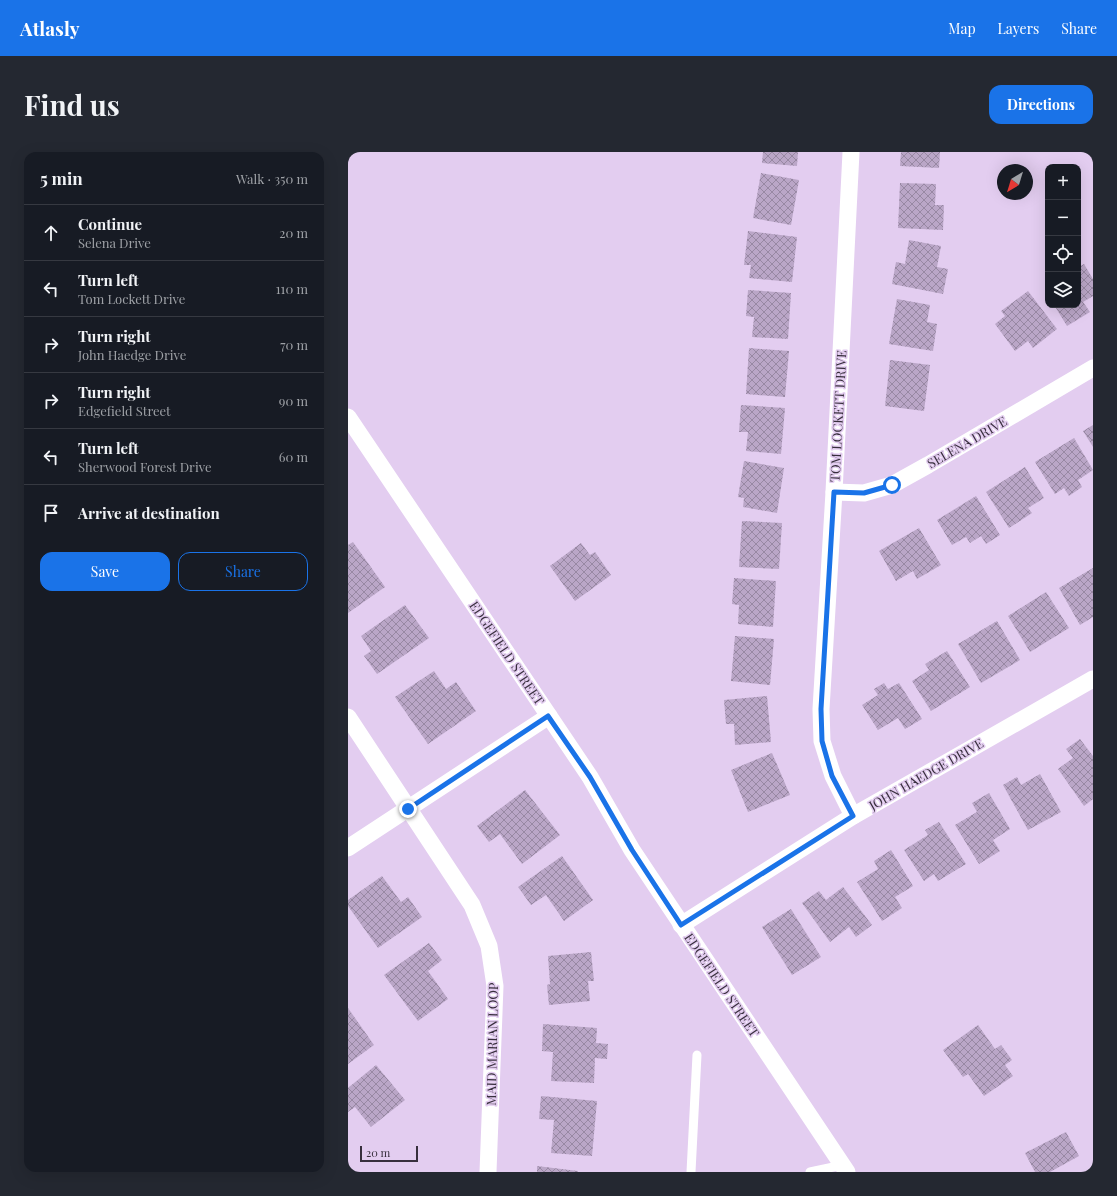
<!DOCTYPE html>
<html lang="en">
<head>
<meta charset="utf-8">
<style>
	:root { --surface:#171b24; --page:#242831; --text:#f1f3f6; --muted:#9ea1a6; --line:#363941; --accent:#1a73e8 }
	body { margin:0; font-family:"Playfair Display",serif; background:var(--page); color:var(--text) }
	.controls { position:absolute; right:12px; top:12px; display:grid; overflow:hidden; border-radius:8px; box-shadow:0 4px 16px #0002 }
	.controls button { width:36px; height:36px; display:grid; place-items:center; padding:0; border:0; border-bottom:1px solid var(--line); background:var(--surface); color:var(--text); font:20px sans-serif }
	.compass { position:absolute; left:649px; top:12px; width:36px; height:36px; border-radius:50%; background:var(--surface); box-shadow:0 4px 16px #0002; rotate:218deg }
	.scale { position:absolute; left:12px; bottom:10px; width:58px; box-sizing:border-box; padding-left:4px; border:2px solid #382f3d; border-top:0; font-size:11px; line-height:14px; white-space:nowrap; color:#382f3d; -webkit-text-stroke:3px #e3cdf0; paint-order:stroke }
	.stop { position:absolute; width:12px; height:12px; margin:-9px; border:3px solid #1a73e8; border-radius:50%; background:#fff }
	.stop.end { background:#1a73e8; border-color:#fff; box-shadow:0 1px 4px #0008 }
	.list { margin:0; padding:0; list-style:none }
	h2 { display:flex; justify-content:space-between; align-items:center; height:52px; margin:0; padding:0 16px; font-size:17px }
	h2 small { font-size:13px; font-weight:400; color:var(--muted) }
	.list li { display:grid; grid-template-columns:26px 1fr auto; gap:12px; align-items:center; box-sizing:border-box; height:56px; padding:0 16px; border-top:1px solid var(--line) }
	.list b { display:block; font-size:15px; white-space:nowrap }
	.list p { margin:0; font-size:13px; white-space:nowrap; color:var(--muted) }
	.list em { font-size:13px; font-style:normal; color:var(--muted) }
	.actions { display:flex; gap:8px; padding:12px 16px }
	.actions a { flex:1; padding:9px 0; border:1px solid var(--accent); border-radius:12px; text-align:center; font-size:14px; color:var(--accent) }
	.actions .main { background:var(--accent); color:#fff }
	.icon { flex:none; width:22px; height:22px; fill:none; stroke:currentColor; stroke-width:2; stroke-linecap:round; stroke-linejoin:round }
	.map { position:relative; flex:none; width:745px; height:1020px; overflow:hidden; border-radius:12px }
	header { display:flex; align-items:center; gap:24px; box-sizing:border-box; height:56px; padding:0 20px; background:var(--accent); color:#fff }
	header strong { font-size:19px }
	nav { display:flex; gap:22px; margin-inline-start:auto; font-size:14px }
	.intro { display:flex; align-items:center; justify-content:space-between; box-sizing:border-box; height:96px; padding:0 24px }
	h1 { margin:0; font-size:28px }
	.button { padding:10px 18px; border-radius:12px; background:var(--accent); color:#fff; font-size:14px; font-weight:700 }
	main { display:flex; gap:24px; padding:0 24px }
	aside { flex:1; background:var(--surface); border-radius:12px; box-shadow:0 4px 16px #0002 }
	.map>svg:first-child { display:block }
	.building { fill:url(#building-cross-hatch) }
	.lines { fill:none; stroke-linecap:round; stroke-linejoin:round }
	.service { stroke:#fff; stroke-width:9 }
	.minor { stroke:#fff; stroke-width:17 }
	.route { stroke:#1a73e8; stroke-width:5 }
	.labels { text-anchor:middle; stroke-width:3; stroke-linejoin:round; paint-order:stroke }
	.street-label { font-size:13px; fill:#382f3d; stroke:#e3cdf0 }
</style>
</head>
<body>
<header>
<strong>Atlasly</strong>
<nav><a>Map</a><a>Layers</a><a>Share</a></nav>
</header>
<div class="intro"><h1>Find us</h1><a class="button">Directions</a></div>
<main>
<aside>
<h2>5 min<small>Walk · 350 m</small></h2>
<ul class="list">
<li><svg class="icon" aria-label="ahead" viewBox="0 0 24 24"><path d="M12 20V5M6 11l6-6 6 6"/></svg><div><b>Continue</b><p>Selena Drive</p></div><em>20 m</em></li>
<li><svg class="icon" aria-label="left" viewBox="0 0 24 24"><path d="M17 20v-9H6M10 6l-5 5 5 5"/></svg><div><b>Turn left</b><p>Tom Lockett Drive</p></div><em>110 m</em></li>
<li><svg class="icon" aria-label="right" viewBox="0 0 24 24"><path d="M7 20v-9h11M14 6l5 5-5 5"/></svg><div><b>Turn right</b><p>John Haedge Drive</p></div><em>70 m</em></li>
<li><svg class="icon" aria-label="right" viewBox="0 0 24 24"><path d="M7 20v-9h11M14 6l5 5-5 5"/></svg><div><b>Turn right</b><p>Edgefield Street</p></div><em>90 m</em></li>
<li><svg class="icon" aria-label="left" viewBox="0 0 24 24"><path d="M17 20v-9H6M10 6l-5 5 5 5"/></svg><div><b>Turn left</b><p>Sherwood Forest Drive</p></div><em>60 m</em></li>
<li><svg class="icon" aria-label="arrive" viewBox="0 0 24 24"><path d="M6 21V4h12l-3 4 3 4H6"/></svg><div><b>Arrive at destination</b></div></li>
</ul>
<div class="actions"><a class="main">Save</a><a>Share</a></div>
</aside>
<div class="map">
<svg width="745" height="1020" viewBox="0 0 745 1020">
	<defs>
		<pattern id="building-cross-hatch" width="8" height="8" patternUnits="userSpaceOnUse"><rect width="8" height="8" fill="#baa6c7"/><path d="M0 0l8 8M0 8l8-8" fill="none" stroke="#9888a3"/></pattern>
	</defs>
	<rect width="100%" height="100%" fill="#e3cdf0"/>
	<g class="building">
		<path d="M415 0H450L449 14 414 11Z"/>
		<path d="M553 0H592L591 16 552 14Z"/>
		<path d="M413 21 451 28 443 73 405 66Z"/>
		<path d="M552 31 588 32 587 53H596L595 78 550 76Z"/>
		<path d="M400 79 449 85 444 130 401 126 403 113H396Z"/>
		<path d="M561 88 593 94 589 115 600 117 595 142 544 132 548 110 557 112Z"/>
		<path d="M736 112 745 127V144L735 150 742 160 719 174 706 153H730V115Z"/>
		<path d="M400 138 443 141 440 187 404 185 406 165 398 164Z"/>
		<path d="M680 139 709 177 685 196 680 189 667 199 647 172 657 164 653 159Z"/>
		<path d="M549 147 582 153 579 170 589 172 585 199 541 192Z"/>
		<path d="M401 196 441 199 437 245 398 242Z"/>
		<path d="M542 208 582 213 576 259 537 254Z"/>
		<path d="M393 253 437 256 433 302 398 299 400 280H391Z"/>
		<path d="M745 273V295L735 279Z"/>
		<path d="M726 286 745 318 730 328 734 335 721 344 716 336 707 342 687 310Z"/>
		<path d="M396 309 436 316 429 361 395 355 396 346 390 345Z"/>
		<path d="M677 315 696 346 680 356 684 361 661 376 638 340Z"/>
		<path d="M628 344 652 383 638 392 633 384 622 391 618 385 604 393 589 368Z"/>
		<path d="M394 369 434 371 431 417 391 415Z"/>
		<path d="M571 376 593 413 569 427 565 419 548 429 531 399Z"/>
		<path d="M5 390 37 435 0 461V393Z"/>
		<path d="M233 391 242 403 247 400 263 423 227 449 202 414Z"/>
		<path d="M745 416V465L732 473 711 436Z"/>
		<path d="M386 426 428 429 425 475 390 472 391 453 384 452Z"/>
		<path d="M698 440 721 476 682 500 660 464Z"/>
		<path d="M57 453 81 486 29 522 16 504 23 499 13 484Z"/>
		<path d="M649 469 672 508 633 531 610 492Z"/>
		<path d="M387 484 426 487 422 533 383 529Z"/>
		<path d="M599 499 622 535 583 559 564 529 581 518 577 512Z"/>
		<path d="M86 519 98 537 108 530 128 559 80 592 47 545Z"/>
		<path d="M536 531 540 537 551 531 574 567 557 577 550 566 530 578 514 553 530 543 526 537Z"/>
		<path d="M419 544 423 590 387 593 386 572H378L376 548Z"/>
		<path d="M732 587 745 604V647L736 654 710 617 725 606 718 597Z"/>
		<path d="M424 601 442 643 400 660 383 618Z"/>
		<path d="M692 622 713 660 680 678 655 633 669 625 673 633Z"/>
		<path d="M177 638 212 683 174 712 152 682 141 690 129 674Z"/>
		<path d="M641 641 662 677 645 688 652 699 631 712 607 673 629 660 624 651Z"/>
		<path d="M591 670 618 712 590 729 586 722 576 729 556 698 580 683 577 678Z"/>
		<path d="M543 698 565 734 547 745 554 756 534 769 509 730 530 717 526 709Z"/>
		<path d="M214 704 245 748 216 769 198 743 183 753 170 735Z"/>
		<path d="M34 724 53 750 60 745 74 765 30 796 0 754V748Z"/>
		<path d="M495 735 524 773 508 785 501 775 482 790 454 751 471 739 478 748Z"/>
		<path d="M443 757 473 805 444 823 414 775Z"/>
		<path d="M81 791 94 808 80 819 100 847 70 869 36 823Z"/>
		<path d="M243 800 246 829H240L242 849 201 853 199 833 202 832 200 804Z"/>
		<path d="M0 856 26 893 0 912Z"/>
		<path d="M195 872 249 876 248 891 260 892 259 907 247 906 246 931 203 929 205 900 194 899Z"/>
		<path d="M630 873 647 897 653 893 664 908 657 913 665 924 636 944 620 922 615 925 595 898Z"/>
		<path d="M28 913 57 948 23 975 7 955 0 960V936Z"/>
		<path d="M193 944 249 949 244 1004 203 1001 206 968 191 967Z"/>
		<path d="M718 980 731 1004 702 1020H687L677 1001Z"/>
		<path d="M189 1014 230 1019V1020H189Z"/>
	</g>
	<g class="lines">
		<g class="service">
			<path d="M343 1020 349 903"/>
			<path d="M462 1020 495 1013"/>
		</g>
		<g class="minor">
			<path d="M503 0 486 340 473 557 474 589 485 624 505 664"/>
			<path d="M0 265 242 625 284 698 499 1020"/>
			<path d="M486 340 516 341 544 333 580 313 745 216"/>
			<path d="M0 565 124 753 141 794 147 834 140 1020"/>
			<path d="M0 696 201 564"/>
			<path d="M333 773 505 664 745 527"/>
		</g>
	</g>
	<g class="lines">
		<path class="route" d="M60 657 200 564 242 625 284 698 333 773 505 664 484 624 474 589 473 557 486 340 516 341 544 333"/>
	</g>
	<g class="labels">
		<g class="street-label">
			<text transform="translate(490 264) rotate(-87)" y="5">TOM LOCKETT DRIVE</text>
			<text transform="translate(619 290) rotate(-30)" y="5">SELENA DRIVE</text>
			<text transform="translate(159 501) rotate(56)" y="5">EDGEFIELD STREET</text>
			<text transform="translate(578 622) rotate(-30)" y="5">JOHN HAEDGE DRIVE</text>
			<text transform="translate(374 833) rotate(56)" y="5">EDGEFIELD STREET</text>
			<text transform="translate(144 892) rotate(-89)" y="5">MAID MARIAN LOOP</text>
		</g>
	</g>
</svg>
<div class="controls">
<button>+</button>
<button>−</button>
<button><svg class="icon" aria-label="locate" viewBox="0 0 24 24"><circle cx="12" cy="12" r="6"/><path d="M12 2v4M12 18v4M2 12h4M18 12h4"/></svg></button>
<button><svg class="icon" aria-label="layers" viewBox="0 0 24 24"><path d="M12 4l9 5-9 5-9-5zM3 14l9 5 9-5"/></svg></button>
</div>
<svg class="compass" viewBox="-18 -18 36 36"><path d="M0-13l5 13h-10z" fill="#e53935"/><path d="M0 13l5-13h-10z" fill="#9ea1a6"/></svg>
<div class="scale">20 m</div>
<div class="stop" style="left:544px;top:333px"></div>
<div class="stop end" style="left:60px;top:657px"></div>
</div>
</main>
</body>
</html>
